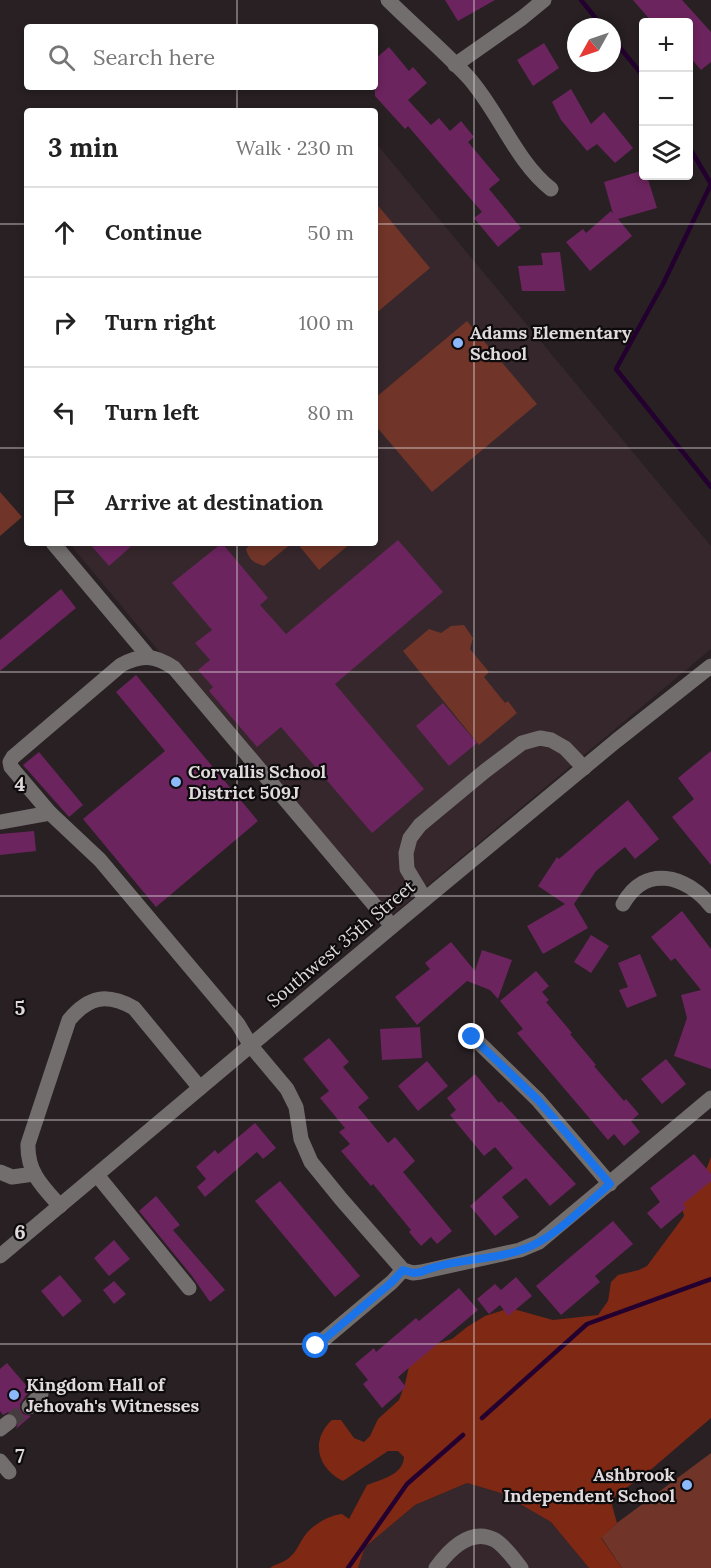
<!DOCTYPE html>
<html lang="en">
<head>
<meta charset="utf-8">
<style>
	:root { --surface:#fff; --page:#f2f2f2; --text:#222; --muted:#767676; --line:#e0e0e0 }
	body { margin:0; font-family:Lora,serif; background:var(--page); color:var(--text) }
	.controls { position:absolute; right:18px; top:18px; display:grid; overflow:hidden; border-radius:6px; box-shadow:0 3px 9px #0003 }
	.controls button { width:54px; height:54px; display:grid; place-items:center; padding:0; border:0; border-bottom:2px solid var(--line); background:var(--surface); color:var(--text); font:30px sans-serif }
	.compass { position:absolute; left:567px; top:18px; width:54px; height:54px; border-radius:50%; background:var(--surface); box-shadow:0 3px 9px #0003; rotate:230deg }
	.stop { position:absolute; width:18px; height:18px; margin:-14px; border:4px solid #1a73e8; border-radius:50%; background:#fff }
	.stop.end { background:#1a73e8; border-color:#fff; box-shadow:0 2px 6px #0008 }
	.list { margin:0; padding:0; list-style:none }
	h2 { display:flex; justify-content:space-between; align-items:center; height:78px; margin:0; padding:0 24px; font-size:26px }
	h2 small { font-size:20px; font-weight:400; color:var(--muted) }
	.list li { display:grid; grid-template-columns:39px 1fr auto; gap:18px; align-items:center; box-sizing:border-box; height:90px; padding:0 24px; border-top:2px solid var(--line) }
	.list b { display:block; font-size:22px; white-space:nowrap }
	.list em { font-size:20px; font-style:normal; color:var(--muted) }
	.icon { flex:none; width:33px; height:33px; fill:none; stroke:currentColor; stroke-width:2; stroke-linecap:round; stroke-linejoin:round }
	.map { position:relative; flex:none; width:711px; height:1568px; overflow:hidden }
	.search { position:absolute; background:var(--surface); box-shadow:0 3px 9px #0003; left:24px; top:24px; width:354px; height:66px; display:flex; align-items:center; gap:15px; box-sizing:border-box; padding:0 21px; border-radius:6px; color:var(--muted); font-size:22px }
	.panel { position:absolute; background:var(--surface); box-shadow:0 3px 9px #0003; left:24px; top:108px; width:354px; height:438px; border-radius:6px }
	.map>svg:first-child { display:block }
	.built { fill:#35272c }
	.green { fill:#703528 }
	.forest { fill:#7f2814 }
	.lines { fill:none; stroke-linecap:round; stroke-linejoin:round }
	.stream { stroke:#23002f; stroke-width:4.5 }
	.building { fill:#6c245e }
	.minor-tunnel { stroke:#443c3f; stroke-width:15; stroke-dasharray:15 8; stroke-linecap:butt }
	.minor { stroke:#736e6e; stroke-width:15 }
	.route { stroke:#1a73e8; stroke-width:8 }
	.grid { fill:none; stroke:#e0dadc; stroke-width:1.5; stroke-opacity:0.55 }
	.poi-dot { fill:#8cb9fc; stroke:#0e0b0c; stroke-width:2 }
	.labels { text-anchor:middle; stroke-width:4.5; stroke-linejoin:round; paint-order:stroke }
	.poi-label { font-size:18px; font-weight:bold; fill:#e0dadc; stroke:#0e0b0c; text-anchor:start }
	.street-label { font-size:18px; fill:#e0dadc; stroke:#0e0b0c }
	.grid-label { font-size:20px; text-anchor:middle; font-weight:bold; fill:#e0dadc; stroke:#0e0b0c; stroke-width:4.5; stroke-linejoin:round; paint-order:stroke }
</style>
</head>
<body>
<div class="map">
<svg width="711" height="1568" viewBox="0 0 711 1568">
	<rect width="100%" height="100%" fill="#282023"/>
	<g class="built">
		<path d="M375 142 711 546V649L384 922 69 543H375Z"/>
		<path d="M467 1483 501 1493 551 1522 589 1568H358L365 1547 415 1505Z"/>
	</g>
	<g class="green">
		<path d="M375 202 430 268 375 314Z"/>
		<path d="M467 321 537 404 432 492 375 425V398Z"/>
		<path d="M0 492 22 517 0 536Z"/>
		<path d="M251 543H292L264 566C254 563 249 560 246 549Z"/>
		<path d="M297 543H351L319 570Z"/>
		<path d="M464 625 473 638 470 649 489 672 484 677 505 703 508 701 517 713 479 745 403 651 429 629 441 633 451 626Z"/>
		<path d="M711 1453V1568H622L601 1537 617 1523Z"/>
	</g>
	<path class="forest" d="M711 1157V1418L647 1473 615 1496 612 1505 617 1523 601 1538 622 1568H589L551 1522 501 1493 467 1483 415 1505 365 1547 358 1568H270C277 1563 284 1563 290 1557 298 1550 300 1541 306 1534 314 1524 330 1515 342 1514L349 1519 367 1485C382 1479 403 1475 404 1457L398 1451H388L343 1481C317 1468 310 1440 332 1420H341L354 1438 364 1442 370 1436 378 1419 399 1400 405 1384 410 1362 422 1348 452 1339 467 1327 485 1316 510 1308 553 1320 598 1315 608 1301 611 1282 618 1275 639 1270 647 1266 684 1216 682 1207 683 1190 704 1175Z"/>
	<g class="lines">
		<g class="stream">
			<path d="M581 0 603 27"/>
			<path d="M612 38 644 77"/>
			<path d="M688 145 711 184 663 284 616 369 711 487"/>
			<path d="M482 1418 587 1324 711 1279"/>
			<path d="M348 1568 407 1484 463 1435"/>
		</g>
	</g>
	<g class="building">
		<path d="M445 0H495L458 21Z"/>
		<path d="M633 0H682L711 32V62L701 70 688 55V22H652Z"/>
		<path d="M544 43 559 68 533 86 517 60Z"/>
		<path d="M389 47 409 71 413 67 427 83 408 100 431 125 439 118 450 131 461 121 474 137 468 142 500 180 489 189 521 228 498 247 474 218 482 212 408 126 405 129 375 96V59Z"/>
		<path d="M571 89 591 124 604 112 633 148 615 163 597 144 587 151 561 120 552 102Z"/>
		<path d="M644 170V176H647L657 208 618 219 632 236 590 271 566 242 583 229 586 233 611 211 613 214 604 182Z"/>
		<path d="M560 252 565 291H522L518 266 543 265 541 253Z"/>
		<path d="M398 540 443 592 335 684 424 789 372 833 281 727 257 747 209 691 213 687 198 670 210 660 195 643 212 630 172 583 222 543 268 598 260 605 286 634Z"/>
		<path d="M89 543H135L109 566Z"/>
		<path d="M61 589 76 608 0 671V640Z"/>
		<path d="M136 675 258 821 156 907 83 819 165 751 116 692Z"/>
		<path d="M443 703 477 743 449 766 416 726Z"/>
		<path d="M711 751V865L672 817 694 799 678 778Z"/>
		<path d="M39 752 83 805 69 817 23 765Z"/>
		<path d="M628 800 659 839 635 859 625 847 596 871 574 904 588 928 543 954 527 926 565 904 538 886 557 857 559 859Z"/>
		<path d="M34 831 36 851 0 855V834Z"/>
		<path d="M682 911 711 949V1069L674 1056 687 1018 681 995 701 990 675 958 671 961 651 937Z"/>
		<path d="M591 935 609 946 591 973 574 962Z"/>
		<path d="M451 942 475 971 482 950 512 960 498 999 490 990 467 981 417 1025 395 997 430 969 425 963Z"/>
		<path d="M640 954 657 996 627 1008 619 990 628 987 618 963Z"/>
		<path d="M536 971 549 986 542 992 549 1000 546 1002 572 1033 570 1034 596 1065 594 1066 624 1101 626 1099 639 1114 631 1121 640 1132 624 1146 614 1134 608 1140 517 1033 523 1029 500 1001Z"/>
		<path d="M420 1027 422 1058 382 1060 380 1029Z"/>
		<path d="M329 1038 349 1062 343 1067 369 1098 358 1107 388 1143 395 1137 415 1161 403 1172 452 1231 437 1244 431 1237 421 1246 409 1232 411 1230 373 1184 371 1186 341 1151 350 1144 339 1132 345 1128 320 1098 329 1091 303 1059Z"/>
		<path d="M666 1059 686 1084 662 1104 641 1079Z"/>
		<path d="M427 1061 448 1086 418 1111 398 1086Z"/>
		<path d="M475 1074 499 1103 501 1101 576 1184 550 1206 526 1178 502 1197 519 1217 495 1236 470 1206 513 1168 495 1147 484 1156 450 1115 456 1110 447 1098Z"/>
		<path d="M255 1123 276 1148 263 1159 257 1152 205 1197 197 1187 206 1179 196 1167 215 1150 218 1154Z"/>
		<path d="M694 1154 711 1174V1181L683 1204 686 1208 661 1229 647 1213 660 1202 650 1188Z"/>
		<path d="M280 1181 360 1276 335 1297 255 1201Z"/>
		<path d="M156 1196 180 1225 173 1230 225 1290 210 1302 192 1276 139 1211Z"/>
		<path d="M613 1221 633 1244 595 1276 600 1282 561 1315 536 1286Z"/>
		<path d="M114 1240 130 1259 109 1276 94 1258Z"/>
		<path d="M60 1275 82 1301 63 1317 41 1291Z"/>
		<path d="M516 1277 532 1296 508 1316 500 1305 489 1314 477 1299 495 1284 501 1290Z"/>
		<path d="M114 1281 126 1294 114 1304 103 1290Z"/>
		<path d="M459 1288 478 1310 398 1377 406 1387 382 1408 363 1384 368 1380 355 1364 374 1348 376 1352 416 1318 419 1321Z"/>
		<path d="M7 1363 30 1390 20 1404V1409L23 1414 31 1416 16 1429 19 1421 16 1416 8 1412 3 1415 0 1411V1369Z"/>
	</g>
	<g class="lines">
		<path class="minor-tunnel" d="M9 1422 29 1407"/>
		<g class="minor">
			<path d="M388 0C414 26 443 50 468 77 498 110 516 162 551 189"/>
			<path d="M455 65 522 18 544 0"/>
			<path d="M53 543 148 656"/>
			<path d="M0 822 50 813"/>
			<path d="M425 899 407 869 406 853 410 838 420 825 485 771 522 743 540 738 551 740 565 748 584 768"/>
			<path d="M623 904C645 864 686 875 711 906"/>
			<path d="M392 926 174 668C155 655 141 654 121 665L13 757 10 762 11 767 50 813 100 860 238 1024 251 1046 287 1089 296 1107 301 1139 311 1162 341 1199 403 1270 413 1273 421 1272 520 1250 539 1242 711 1098"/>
			<path d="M473 1037 538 1100 610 1184"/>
			<path d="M0 1172 12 1177 34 1174"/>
			<path d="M97 1175 189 1288"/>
			<path d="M60 1206C42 1186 27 1172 28 1144L69 1020C89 996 107 993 134 1008L200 1088"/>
			<path d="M0 1256 401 919 616 741 711 666"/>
			<path d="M316 1346 392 1282 403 1270"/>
			<path d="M29 1407 41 1394"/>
			<path d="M0 1429 9 1422"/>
			<path d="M0 1461 9 1472"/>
			<path d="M436 1568C449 1550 470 1527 495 1540 505 1546 514 1559 521 1568"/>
		</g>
	</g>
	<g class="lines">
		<path class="route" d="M316 1346 392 1282 403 1270 413 1273 421 1272C452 1259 488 1261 521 1250 553 1240 584 1206 610 1184L538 1100 472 1037"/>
	</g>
	<path class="grid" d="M237 0V27M474 0V1568M237 87V111M0 224H27M375 224H711M0 448H27M375 448H711M237 543V1568M0 672H711M0 896H711M0 1120H711M0 1344H711"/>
	<g class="poi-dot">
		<circle cx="458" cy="343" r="6"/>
		<circle cx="176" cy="782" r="6"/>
		<circle cx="14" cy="1395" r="6"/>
		<circle cx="687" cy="1485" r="6"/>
	</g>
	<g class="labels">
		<g class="poi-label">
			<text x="470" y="339">Adams Elementary<tspan x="470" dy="21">School</tspan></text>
			<text x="188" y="778">Corvallis School<tspan x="188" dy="21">District 509J</tspan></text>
			<text x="26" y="1391">Kingdom Hall of<tspan x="26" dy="21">Jehovah's Witnesses</tspan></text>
			<text x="675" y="1481" text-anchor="end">Ashbrook<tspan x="675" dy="21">Independent School</tspan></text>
		</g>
		<g class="street-label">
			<text transform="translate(341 944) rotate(-40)" y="6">Southwest 35th Street</text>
		</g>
	</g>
	<g class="grid-label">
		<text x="20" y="791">4</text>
		<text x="20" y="1015">5</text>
		<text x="20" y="1239">6</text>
		<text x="20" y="1463">7</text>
	</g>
</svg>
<div class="controls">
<button>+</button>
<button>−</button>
<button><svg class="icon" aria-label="layers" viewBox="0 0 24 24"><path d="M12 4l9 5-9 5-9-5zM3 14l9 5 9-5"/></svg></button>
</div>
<svg class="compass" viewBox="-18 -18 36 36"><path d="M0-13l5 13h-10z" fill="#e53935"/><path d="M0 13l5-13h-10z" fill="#767676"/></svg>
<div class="stop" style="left:316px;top:1346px"></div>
<div class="stop end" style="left:472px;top:1037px"></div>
<div class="search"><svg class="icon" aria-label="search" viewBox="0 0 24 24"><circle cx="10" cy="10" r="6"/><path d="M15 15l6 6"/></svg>Search here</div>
<section class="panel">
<h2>3 min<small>Walk · 230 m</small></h2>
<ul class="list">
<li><svg class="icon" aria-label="ahead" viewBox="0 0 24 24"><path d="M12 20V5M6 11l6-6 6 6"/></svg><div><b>Continue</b></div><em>50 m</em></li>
<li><svg class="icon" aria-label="right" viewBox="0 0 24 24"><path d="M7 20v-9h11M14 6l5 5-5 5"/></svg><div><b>Turn right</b></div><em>100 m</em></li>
<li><svg class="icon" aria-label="left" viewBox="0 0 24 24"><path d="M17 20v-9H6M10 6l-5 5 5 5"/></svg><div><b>Turn left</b></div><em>80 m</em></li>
<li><svg class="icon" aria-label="arrive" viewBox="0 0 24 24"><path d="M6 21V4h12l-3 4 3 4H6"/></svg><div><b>Arrive at destination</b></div></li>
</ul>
</section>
</div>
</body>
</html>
